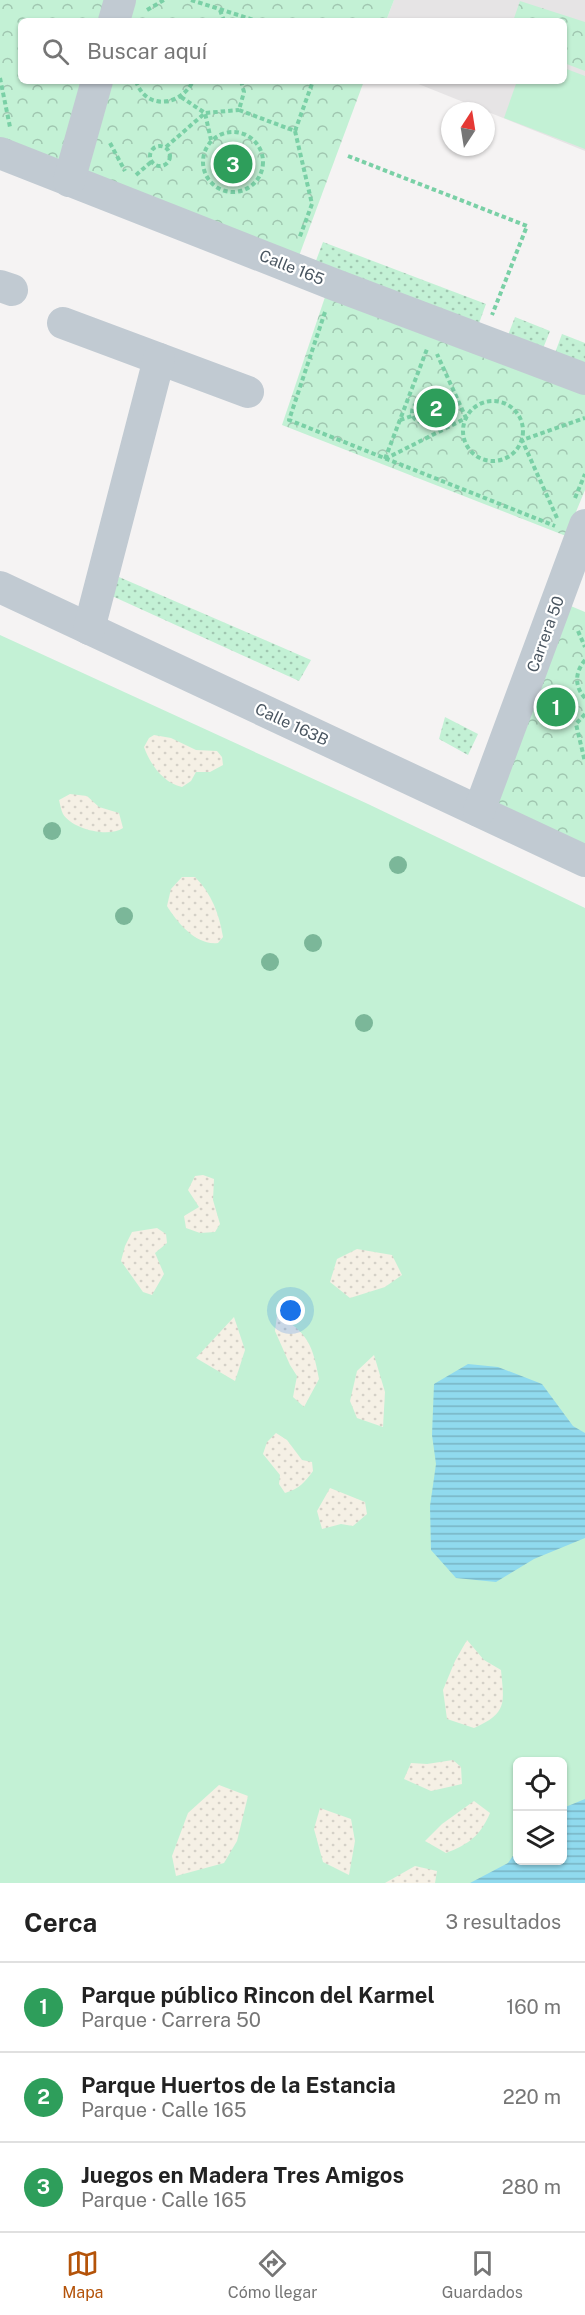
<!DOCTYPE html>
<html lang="es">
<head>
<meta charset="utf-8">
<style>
	:root { --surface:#fff; --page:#f6f6f6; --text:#222; --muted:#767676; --line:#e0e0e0; --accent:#b45309 }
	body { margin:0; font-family:"Public Sans",sans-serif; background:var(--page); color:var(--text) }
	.controls { position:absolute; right:18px; bottom:18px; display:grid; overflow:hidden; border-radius:9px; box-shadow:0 2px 4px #0004 }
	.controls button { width:54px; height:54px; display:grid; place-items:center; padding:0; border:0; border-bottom:2px solid var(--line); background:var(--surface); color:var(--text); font:30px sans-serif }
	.compass { position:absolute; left:441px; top:102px; width:54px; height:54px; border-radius:50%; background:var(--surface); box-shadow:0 2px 4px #0004; rotate:12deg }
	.you { position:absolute; left:291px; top:1311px; width:21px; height:21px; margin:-15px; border:4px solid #fff; border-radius:50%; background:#1a73e8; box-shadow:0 0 0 9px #1a73e833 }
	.badge { display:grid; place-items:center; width:39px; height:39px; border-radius:50%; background:var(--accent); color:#fff; font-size:20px; font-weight:700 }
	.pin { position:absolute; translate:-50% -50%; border:3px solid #fff; box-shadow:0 2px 6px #0006 }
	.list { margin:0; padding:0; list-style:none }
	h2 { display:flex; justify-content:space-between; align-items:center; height:78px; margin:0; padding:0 24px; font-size:26px }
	h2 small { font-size:20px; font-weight:400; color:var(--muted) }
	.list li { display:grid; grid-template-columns:39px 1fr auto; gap:18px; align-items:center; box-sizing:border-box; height:90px; padding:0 24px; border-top:2px solid var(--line) }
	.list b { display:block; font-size:22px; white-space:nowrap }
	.list p { margin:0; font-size:20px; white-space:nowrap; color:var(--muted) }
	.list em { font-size:20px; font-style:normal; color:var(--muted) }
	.icon { flex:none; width:33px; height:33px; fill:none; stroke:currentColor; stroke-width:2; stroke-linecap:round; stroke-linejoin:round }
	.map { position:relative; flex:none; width:585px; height:1883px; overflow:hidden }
	.search { position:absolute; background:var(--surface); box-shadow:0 2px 4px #0004; left:18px; right:18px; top:18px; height:66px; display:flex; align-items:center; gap:15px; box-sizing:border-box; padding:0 21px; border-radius:9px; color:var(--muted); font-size:22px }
	.sheet { height:348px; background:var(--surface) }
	nav { display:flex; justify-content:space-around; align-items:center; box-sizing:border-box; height:84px; border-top:2px solid var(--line); background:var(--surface); font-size:16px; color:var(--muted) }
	nav a { display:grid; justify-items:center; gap:3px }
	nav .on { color:var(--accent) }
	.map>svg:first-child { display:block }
	.education { fill:#e6e4e5 }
	.grass { fill:#c3f1d5; fill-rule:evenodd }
	.sand { fill:url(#sand-dots) }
	.park { fill:url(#park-crowns) }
	.garden { fill:url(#garden-dots) }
	.water { fill:url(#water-rules) }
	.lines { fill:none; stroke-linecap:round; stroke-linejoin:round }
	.path { stroke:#7ad0a6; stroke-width:4; stroke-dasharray:4.5 3; stroke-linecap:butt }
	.minor { stroke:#c1cad2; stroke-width:32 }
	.tree { fill:#7bb799 }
	.labels { text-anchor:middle; stroke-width:4.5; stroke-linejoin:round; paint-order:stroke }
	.street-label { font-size:16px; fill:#4a5661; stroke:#fff }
</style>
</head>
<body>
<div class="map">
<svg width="585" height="1883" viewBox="0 0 585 1883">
	<defs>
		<pattern id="sand-dots" width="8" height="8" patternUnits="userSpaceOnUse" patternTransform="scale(1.5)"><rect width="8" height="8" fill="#f5f0e5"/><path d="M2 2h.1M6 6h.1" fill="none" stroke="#d4d0c7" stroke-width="1.8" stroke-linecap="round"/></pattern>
		<pattern id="park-crowns" width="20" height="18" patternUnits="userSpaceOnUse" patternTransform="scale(1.5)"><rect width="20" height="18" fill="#c3f1d5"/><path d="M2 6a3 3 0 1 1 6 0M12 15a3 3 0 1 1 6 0" fill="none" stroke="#a0c6b0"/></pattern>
		<pattern id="garden-dots" width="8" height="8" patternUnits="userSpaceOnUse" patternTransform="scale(1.5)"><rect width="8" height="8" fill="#c3f1d5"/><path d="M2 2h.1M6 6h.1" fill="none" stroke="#a0c6b0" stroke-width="1.8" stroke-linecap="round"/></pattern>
		<pattern id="water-rules" width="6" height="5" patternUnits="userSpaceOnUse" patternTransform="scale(1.5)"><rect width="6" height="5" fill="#90daee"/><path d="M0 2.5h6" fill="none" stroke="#78b4c4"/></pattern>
	</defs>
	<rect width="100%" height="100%" fill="#f5f3f3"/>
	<path class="education" d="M394 0H585V151L411 81H564V21H386Z"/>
	<g class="grass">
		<path d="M564 68 585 76V149L504 118 517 81H564Z"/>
		<path d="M0 635 368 804 585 908V1883H0ZM518 1762H562V1860H518Z"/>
	</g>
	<g class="sand">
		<path d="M154 735 171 738 196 750 217 751 222 757 223 765 210 772H196L191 781 182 787C163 783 150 764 144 747L149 738Z"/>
		<path d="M70 794 87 796 99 807 119 813 123 828C108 838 72 829 63 814 61 810 60 804 59 800Z"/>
		<path d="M182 877H195C212 894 219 914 223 937L218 943C196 946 177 922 167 906L171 889Z"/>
		<path d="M203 1175 214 1179 213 1200 220 1224 215 1232 200 1233 186 1228 184 1216 199 1207 188 1190 195 1176Z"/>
		<path d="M157 1228 166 1234 167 1243 155 1253 164 1274 152 1295 143 1292 121 1261 125 1246 132 1232Z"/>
		<path d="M357 1249 392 1255 402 1275 385 1287 350 1298 330 1282 337 1259Z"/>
		<path d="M277 1315C308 1332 313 1346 319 1379L304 1407 293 1397 297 1376 290 1365 275 1331Z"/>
		<path d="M234 1317 245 1350 235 1381 196 1358Z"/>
		<path d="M374 1355 385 1392 383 1427 357 1418 350 1401 357 1371Z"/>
		<path d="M276 1433 287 1440 302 1460 312 1462 313 1471C305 1482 299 1489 285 1493L279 1484 280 1475 263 1454 267 1442Z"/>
		<path d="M330 1488 365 1502 367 1514 353 1526 341 1524 322 1529 317 1511Z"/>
		<path d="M467 1640 484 1660 501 1670C504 1703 508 1713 474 1728L447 1719 443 1690 455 1661Z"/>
		<path d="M453 1760 461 1767 462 1784 431 1791 404 1779 411 1763 427 1764Z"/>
		<path d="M219 1785 248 1796 237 1841 224 1863 176 1876 172 1856 188 1813Z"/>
		<path d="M474 1801 490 1813C480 1836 469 1844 446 1853L425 1841 442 1824Z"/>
		<path d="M320 1808 351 1819 355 1841 349 1875 323 1862 314 1829Z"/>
		<path d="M415 1866 437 1871 435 1883H385Z"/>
	</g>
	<g class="park">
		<path d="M0 0H105L100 21H21V81H83L61 163 0 139Z"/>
		<path d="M133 0H394L386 21H127Z"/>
		<path d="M520 1 585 22V71L564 63V21H513Z"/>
		<path d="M110 81H364L299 256 85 173Z"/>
		<path d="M325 297 585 392V490L566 536 282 425Z"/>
		<path d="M566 604 585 612V845L489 801Z"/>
	</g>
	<g class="garden">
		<path d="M323 242 486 304 477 329 314 266Z"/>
		<path d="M515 317 550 331 540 356 505 343Z"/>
		<path d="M562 334 585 343V373L552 361Z"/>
		<path d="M119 577 311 660 299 681 112 596Z"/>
		<path d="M445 717 478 734 468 755 439 739Z"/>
	</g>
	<g class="water">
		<path d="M468 1364 498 1367 542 1384 573 1426 585 1433V1538L534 1559 496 1582 456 1578 431 1550 430 1506 436 1464 432 1435 434 1384Z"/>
		<path d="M585 1799V1883H470L508 1863 517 1850 518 1860H562L563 1808Z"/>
	</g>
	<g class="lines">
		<g class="path">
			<path d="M191 0 257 21"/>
			<path d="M147 10 164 0"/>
			<path d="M220 10 224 21"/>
			<path d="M0 78 10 127"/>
			<path d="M136 81C146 111 181 106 193 81"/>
			<path d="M241 81 244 92 239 110 295 131 313 81"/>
			<path d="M181 97 205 113 211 140"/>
			<path d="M295 131 312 204 299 239"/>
			<circle cx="233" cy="162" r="30"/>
			<path d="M110 143 125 171"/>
			<circle cx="160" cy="156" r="10"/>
			<path d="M166 147 205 113 239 110"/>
			<path d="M348 156 527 226 492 315"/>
			<path d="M136 175 151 162"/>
			<path d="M325 312 289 420 555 526"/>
			<circle cx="493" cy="431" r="30"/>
			<circle cx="422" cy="412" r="10"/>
			<path d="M400 420 412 416"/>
			<path d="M385 459 466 418 437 354"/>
			<path d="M385 459 427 349"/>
			<path d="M575 498 585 474"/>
			<path d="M557 518 522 440 585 418"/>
			<path d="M578 631 585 647"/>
			<path d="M585 660C575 672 574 686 585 698"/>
			<path d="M585 714 576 724 585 762"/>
		</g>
		<g class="minor">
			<path d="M114 21 120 0"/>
			<path d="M0 153 333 284 585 379"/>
			<path d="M69 181 97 81"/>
			<path d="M0 286 12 290"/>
			<path d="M63 323 248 392"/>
			<path d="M0 587 585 861"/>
			<path d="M89 629 159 359"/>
			<path d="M479 811 585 525"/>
		</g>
	</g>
	<g class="tree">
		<circle cx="52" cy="831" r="9"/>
		<circle cx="398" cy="865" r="9"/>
		<circle cx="124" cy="916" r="9"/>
		<circle cx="313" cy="943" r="9"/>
		<circle cx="270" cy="962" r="9"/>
		<circle cx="364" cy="1023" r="9"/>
	</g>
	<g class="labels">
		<g class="street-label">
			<text transform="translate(292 267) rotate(22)" y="6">Calle 165</text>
			<text transform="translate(545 634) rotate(-70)" y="6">Carrera 50</text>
			<text transform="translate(292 724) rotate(25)" y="6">Calle 163B</text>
		</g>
	</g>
</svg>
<div class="controls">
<button><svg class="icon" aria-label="locate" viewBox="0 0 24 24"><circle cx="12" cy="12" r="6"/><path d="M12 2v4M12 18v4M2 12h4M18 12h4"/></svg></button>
<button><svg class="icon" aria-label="layers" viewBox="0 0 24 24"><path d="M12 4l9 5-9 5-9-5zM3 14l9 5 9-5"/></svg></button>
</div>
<svg class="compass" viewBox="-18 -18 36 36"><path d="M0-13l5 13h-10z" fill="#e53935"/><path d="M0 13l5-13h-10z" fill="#767676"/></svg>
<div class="you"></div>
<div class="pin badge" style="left:556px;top:707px;background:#2e9e5b">1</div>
<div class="pin badge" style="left:436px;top:408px;background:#2e9e5b">2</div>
<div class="pin badge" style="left:233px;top:164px;background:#2e9e5b">3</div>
<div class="search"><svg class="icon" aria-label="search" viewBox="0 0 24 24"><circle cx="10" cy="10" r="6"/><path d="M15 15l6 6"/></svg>Buscar aquí</div>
</div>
<section class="sheet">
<h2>Cerca<small>3 resultados</small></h2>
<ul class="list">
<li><span class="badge" style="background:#2e9e5b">1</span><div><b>Parque público Rincon del Karmel</b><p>Parque · Carrera 50</p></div><em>160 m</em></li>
<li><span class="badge" style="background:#2e9e5b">2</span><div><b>Parque Huertos de la Estancia</b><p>Parque · Calle 165</p></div><em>220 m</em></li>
<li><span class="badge" style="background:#2e9e5b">3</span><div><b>Juegos en Madera Tres Amigos</b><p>Parque · Calle 165</p></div><em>280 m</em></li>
</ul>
</section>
<nav>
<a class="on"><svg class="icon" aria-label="map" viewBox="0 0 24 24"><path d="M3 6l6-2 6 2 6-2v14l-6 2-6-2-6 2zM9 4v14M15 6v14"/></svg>Mapa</a>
<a><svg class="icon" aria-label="directions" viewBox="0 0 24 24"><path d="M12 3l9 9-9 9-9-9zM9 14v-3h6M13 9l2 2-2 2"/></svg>Cómo llegar</a>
<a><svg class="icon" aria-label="saved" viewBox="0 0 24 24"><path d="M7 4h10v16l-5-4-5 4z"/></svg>Guardados</a>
</nav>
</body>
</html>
